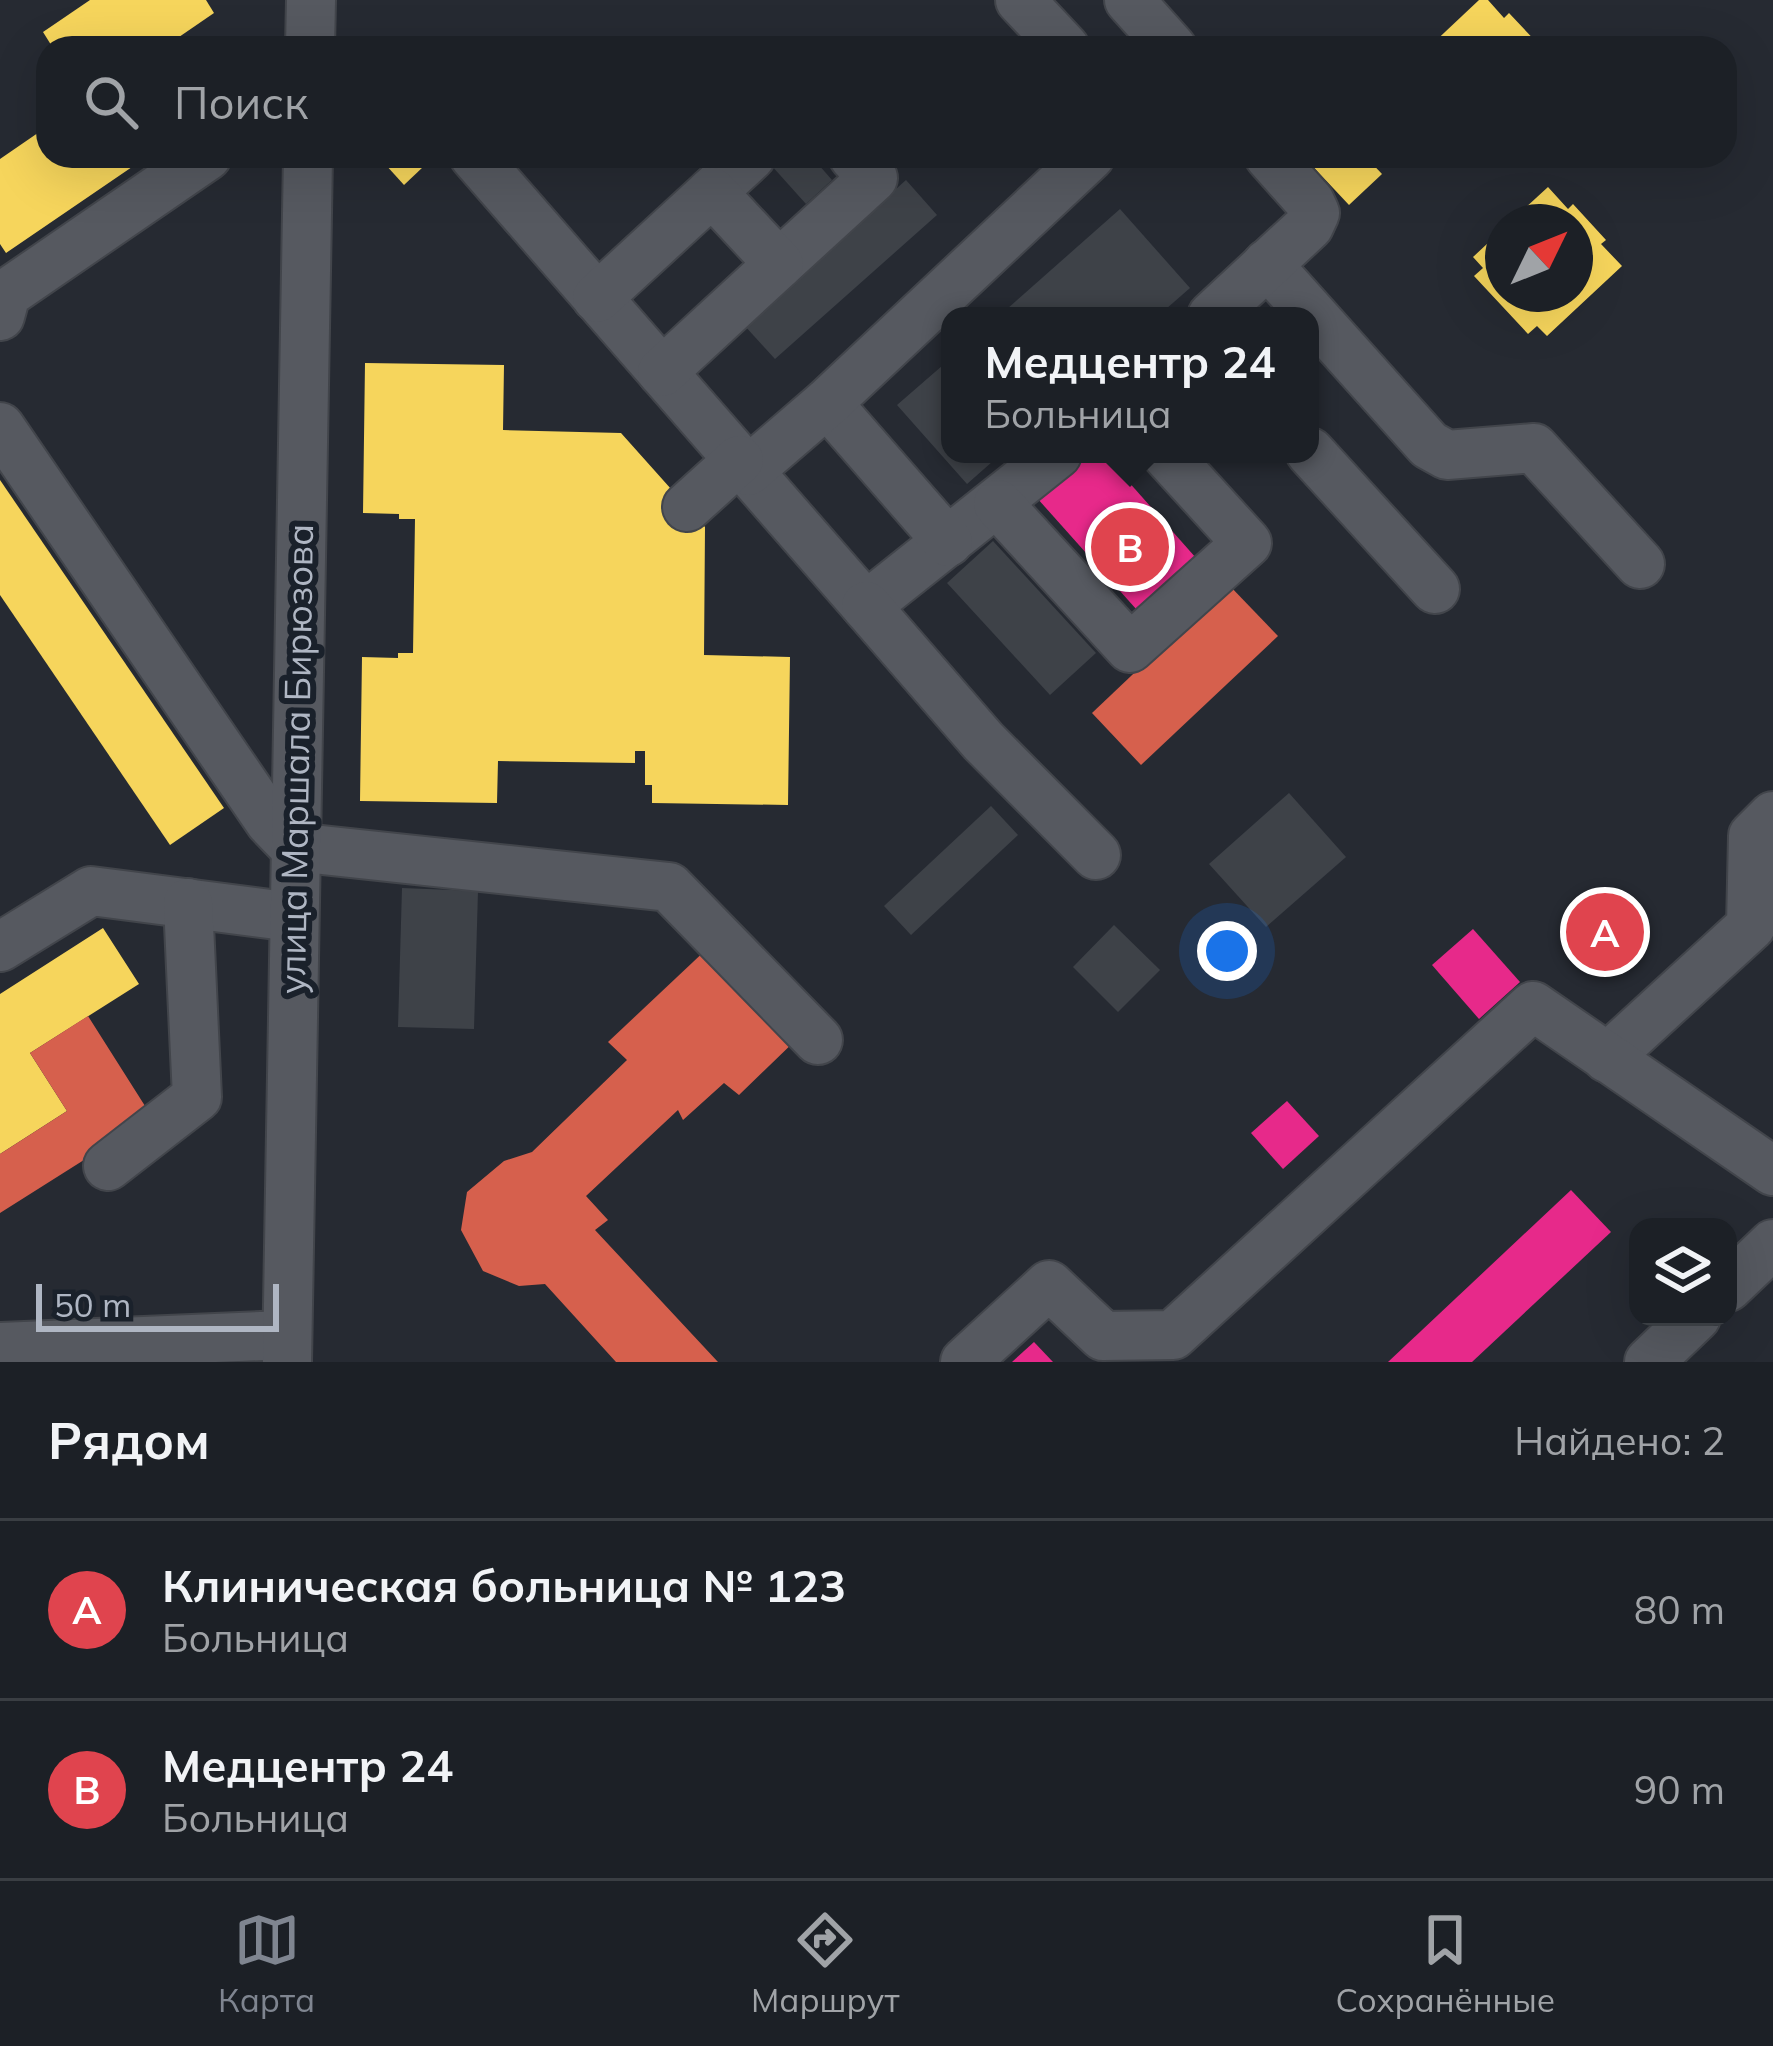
<!DOCTYPE html>
<html lang="ru">
<head>
<meta charset="utf-8">
<style>
	:root { --surface:#1c2026; --page:#292d32; --text:#f1f3f6; --muted:#a0a3a7; --line:#3a3e43; --accent:#7f8590 }
	body { margin:0; font-family:Mulish,sans-serif; background:var(--page); color:var(--text) }
	.controls { position:absolute; right:36px; bottom:36px; display:grid; overflow:hidden; border-radius:24px; box-shadow:0 12px 48px #0002 }
	.controls button { width:108px; height:108px; display:grid; place-items:center; padding:0; border:0; border-bottom:3px solid var(--line); background:var(--surface); color:var(--text); font:60px sans-serif }
	.compass { position:absolute; left:1485px; top:204px; width:108px; height:108px; border-radius:50%; background:var(--surface); box-shadow:0 12px 48px #0002; rotate:47deg }
	.scale { position:absolute; left:36px; bottom:30px; width:243px; box-sizing:border-box; padding-left:12px; border:6px solid #afb6c3; border-top:0; font-size:33px; line-height:42px; white-space:nowrap; color:#afb6c3; -webkit-text-stroke:9px #1a212b; paint-order:stroke }
	.you { position:absolute; left:1227px; top:951px; width:42px; height:42px; margin:-30px; border:9px solid #fff; border-radius:50%; background:#1a73e8; box-shadow:0 0 0 18px #1a73e833 }
	.badge { display:grid; place-items:center; width:78px; height:78px; border-radius:50%; background:var(--accent); color:#fff; font-size:39px; font-weight:700 }
	.pin { position:absolute; translate:-50% -50%; border:6px solid #fff; box-shadow:0 3px 12px #0006 }
	.popup { position:absolute; left:941px; top:307px; width:378px; height:156px; box-sizing:border-box; display:grid; place-content:center; border-radius:24px; background:var(--surface); filter:drop-shadow(0 3px 9px #0005); font-size:39px; white-space:nowrap; color:var(--muted) }
	.popup b { font-size:45px; color:var(--text) }
	.popup::after { content:''; position:absolute; left:50%; top:100%; margin-left:-24px; border:24px solid transparent; border-top-color:var(--surface) }
	.list { margin:0; padding:0; list-style:none }
	h2 { display:flex; justify-content:space-between; align-items:center; height:156px; margin:0; padding:0 48px; font-size:51px }
	h2 small { font-size:39px; font-weight:400; color:var(--muted) }
	.list li { display:grid; grid-template-columns:78px 1fr auto; gap:36px; align-items:center; box-sizing:border-box; height:180px; padding:0 48px; border-top:3px solid var(--line) }
	.list b { display:block; font-size:45px; white-space:nowrap }
	.list p { margin:0; font-size:39px; white-space:nowrap; color:var(--muted) }
	.list em { font-size:39px; font-style:normal; color:var(--muted) }
	.icon { flex:none; width:66px; height:66px; fill:none; stroke:currentColor; stroke-width:2; stroke-linecap:round; stroke-linejoin:round }
	.map { position:relative; flex:none; width:1773px; height:1362px; overflow:hidden }
	.search { position:absolute; background:var(--surface); box-shadow:0 12px 48px #0002; left:36px; right:36px; top:36px; height:132px; display:flex; align-items:center; gap:30px; box-sizing:border-box; padding:0 42px; border-radius:36px; color:var(--muted); font-size:45px }
	.sheet { height:516px; background:var(--surface) }
	nav { display:flex; justify-content:space-around; align-items:center; box-sizing:border-box; height:168px; border-top:3px solid var(--line); background:var(--surface); font-size:33px; color:var(--muted) }
	nav a { display:grid; justify-items:center; gap:6px }
	nav .on { color:var(--accent) }
	.map>svg:first-child { display:block }
	.homes { fill:#f6d55c }
	.shops { fill:#d6604d }
	.health { fill:#e7298a }
	.building { fill:#3e4248 }
	.lines { fill:none; stroke-linecap:round; stroke-linejoin:round }
	.minor-casing { stroke:#42454b; stroke-width:52 }
	.minor { stroke:#565960; stroke-width:48 }
	.labels { text-anchor:middle; stroke-width:12; stroke-linejoin:round; paint-order:stroke }
	.street-label { font-size:36px; fill:#afb6c3; stroke:#1a212b }
</style>
</head>
<body>
<div class="map">
<svg width="1773" height="1362" viewBox="0 0 1773 1362">
	<rect width="100%" height="100%" fill="#262a32"/>
	<g class="homes">
		<path d="M90 0H206L214 13 163 48H53L43 32Z"/>
		<path d="M1479 0H1488L1504 18 1509 13 1542 48H1428Z"/>
		<path d="M48 126V156H124L132 167 6 253 0 244V159Z"/>
		<path d="M393 156H412L423 167 404 185 385 164Z"/>
		<path d="M1303 156H1365L1382 174 1349 205Z"/>
		<path d="M1548 187 1568 209 1573 204 1606 240 1601 244 1622 266 1547 336 1537 326 1528 334 1474 276 1483 268 1473 257 1503 229V294H1575V222H1510Z"/>
		<path d="M365 363 504 365 503 430 621 433 705 527 704 655 790 657 788 805 652 803V785H645V751H635V763L498 761 497 803 360 801 362 657 398 658V653H413L415 519H399V514L363 513Z"/>
		<path d="M0 480 224 808 170 845 0 595Z"/>
		<path d="M103 928 139 984 30 1053 67 1111 0 1154V994Z"/>
	</g>
	<g class="shops">
		<path d="M1228 584 1278 636 1141 765 1092 713Z"/>
		<path d="M710 946 799 1037 739 1095 724 1083 683 1120 678 1110 586 1196 608 1220 595 1230 718 1362H616L545 1284 519 1286 483 1271 461 1230 467 1192 504 1161 532 1152 627 1060 608 1042Z"/>
		<path d="M88 1016 152 1117 0 1213V1154L67 1111 30 1053Z"/>
	</g>
	<g class="health">
		<path d="M1086 454H1104L1204 567 1145 619 1037 498Z"/>
		<path d="M1473 929 1520 982 1479 1019 1432 965Z"/>
		<path d="M1287 1101 1319 1136 1283 1169 1251 1133Z"/>
		<path d="M1571 1190 1611 1232 1472 1362H1388Z"/>
		<path d="M1034 1342 1053 1362H1012Z"/>
	</g>
	<g class="building">
		<path d="M781 156H811L832 180 806 204 771 165Z"/>
		<path d="M906 180 937 215 775 359 744 325Z"/>
		<path d="M1120 209 1190 288 1158 316H999Z"/>
		<path d="M950 359V454H1001L967 484 897 405Z"/>
		<path d="M993 541 1096 653 1050 695 947 583Z"/>
		<path d="M1289 793 1346 857 1266 927 1209 864Z"/>
		<path d="M991 806 1018 835 911 935 884 906Z"/>
		<path d="M402 888 478 891 474 1029 398 1027Z"/>
		<path d="M1114 925 1160 970 1118 1012 1073 967Z"/>
	</g>
	<g class="lines">
		<defs>
			<g id="minor">
				<path d="M1020 0 1065 48"/>
				<path d="M1129 0 1172 48"/>
				<path d="M310 48 311 0"/>
				<path d="M474 156 866 606 1057 454"/>
				<path d="M712 192 751 156"/>
				<path d="M779 264 873 178 853 156"/>
				<path d="M1267 264 1429 445 1447 455 1534 448 1640 564"/>
				<path d="M597 298 712 192 779 264 662 372"/>
				<path d="M0 316 6 294 207 156"/>
				<path d="M1212 316 1309 226 1315 213 1310 202 1269 156"/>
				<path d="M827 403 948 542"/>
				<path d="M0 427 270 822 294 847 669 887 818 1040"/>
				<path d="M1310 452 1435 589"/>
				<path d="M748 471 827 403 1090 156"/>
				<path d="M998 504 1130 648 1247 543 1166 454"/>
				<path d="M687 507 739 460"/>
				<path d="M866 606 983 741 1096 855"/>
				<path d="M0 947 91 891 293 917"/>
				<path d="M1607 1058 1751 926 1753 836 1773 816"/>
				<path d="M108 1166 197 1097 188 903"/>
				<path d="M1728 1287 1773 1244"/>
				<path d="M0 1347 287 1335"/>
				<path d="M287 1362 308 156"/>
				<path d="M965 1362 1049 1285 1103 1336 1173 1335 1533 1006 1773 1171"/>
				<path d="M1649 1362 1696 1317"/>
			</g>
		</defs>
		<use href="#minor" class="minor-casing"/>
		<use href="#minor" class="minor"/>
	</g>
	<g class="labels">
		<g class="street-label">
			<text transform="translate(296 759) rotate(-89)" y="13">улица Маршала Бирюзова</text>
		</g>
	</g>
</svg>
<div class="controls">
<button><svg class="icon" aria-label="layers" viewBox="0 0 24 24"><path d="M12 4l9 5-9 5-9-5zM3 14l9 5 9-5"/></svg></button>
</div>
<svg class="compass" viewBox="-18 -18 36 36"><path d="M0-13l5 13h-10z" fill="#e53935"/><path d="M0 13l5-13h-10z" fill="#a0a3a7"/></svg>
<div class="scale">50 m</div>
<div class="you"></div>
<div class="pin badge" style="left:1605px;top:932px;background:#e0444e">A</div>
<div class="pin badge" style="left:1130px;top:547px;background:#e0444e">B</div>
<div class="popup"><b>Медцентр 24</b>Больница</div>
<div class="search"><svg class="icon" aria-label="search" viewBox="0 0 24 24"><circle cx="10" cy="10" r="6"/><path d="M15 15l6 6"/></svg>Поиск</div>
</div>
<section class="sheet">
<h2>Рядом<small>Найдено: 2</small></h2>
<ul class="list">
<li><span class="badge" style="background:#e0444e">A</span><div><b>Клиническая больница № 123</b><p>Больница</p></div><em>80 m</em></li>
<li><span class="badge" style="background:#e0444e">B</span><div><b>Медцентр 24</b><p>Больница</p></div><em>90 m</em></li>
</ul>
</section>
<nav>
<a class="on"><svg class="icon" aria-label="map" viewBox="0 0 24 24"><path d="M3 6l6-2 6 2 6-2v14l-6 2-6-2-6 2zM9 4v14M15 6v14"/></svg>Карта</a>
<a><svg class="icon" aria-label="directions" viewBox="0 0 24 24"><path d="M12 3l9 9-9 9-9-9zM9 14v-3h6M13 9l2 2-2 2"/></svg>Маршрут</a>
<a><svg class="icon" aria-label="saved" viewBox="0 0 24 24"><path d="M7 4h10v16l-5-4-5 4z"/></svg>Сохранённые</a>
</nav>
</body>
</html>
